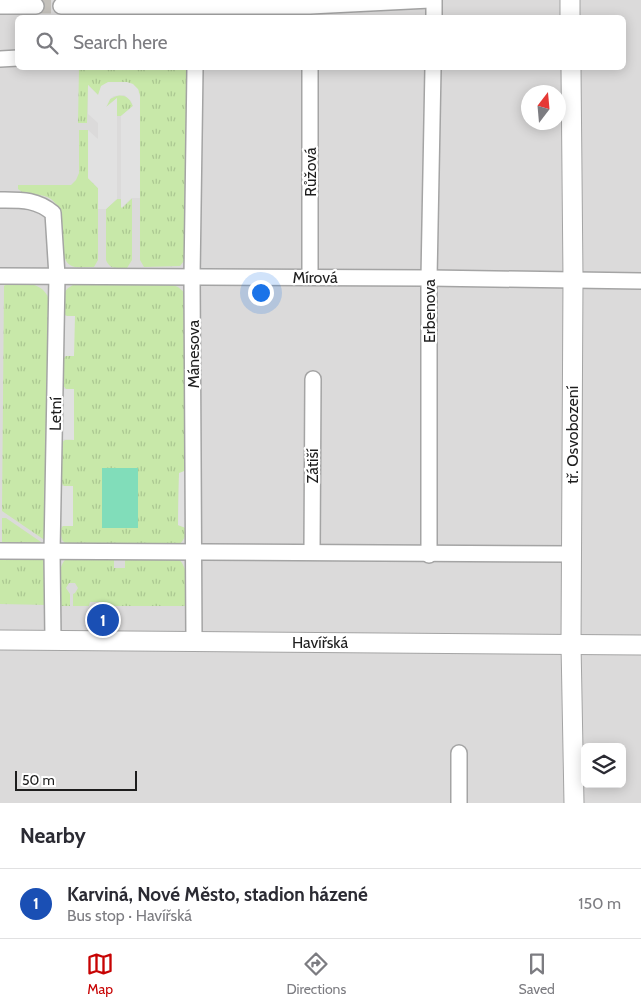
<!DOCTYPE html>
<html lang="en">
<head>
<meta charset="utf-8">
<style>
	:root { --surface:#fff; --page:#f7f7f7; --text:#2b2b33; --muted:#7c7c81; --line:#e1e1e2; --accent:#c70303 }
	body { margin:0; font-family:Cabin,sans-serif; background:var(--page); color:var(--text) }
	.controls { position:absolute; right:15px; bottom:15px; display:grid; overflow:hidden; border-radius:8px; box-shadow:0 2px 12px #0003 }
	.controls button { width:45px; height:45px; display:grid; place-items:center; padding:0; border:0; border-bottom:1px solid var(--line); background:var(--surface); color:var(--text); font:25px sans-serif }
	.compass { position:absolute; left:521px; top:85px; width:45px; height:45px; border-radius:50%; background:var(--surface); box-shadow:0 2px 12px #0003; rotate:16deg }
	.scale { position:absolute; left:15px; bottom:12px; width:122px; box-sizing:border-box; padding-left:5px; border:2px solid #1d1d1d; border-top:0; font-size:14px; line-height:18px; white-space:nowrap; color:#1d1d1d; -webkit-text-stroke:4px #fff; paint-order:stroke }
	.you { position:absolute; left:260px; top:292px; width:18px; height:18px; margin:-12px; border:4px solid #fff; border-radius:50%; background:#1a73e8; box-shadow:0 0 0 8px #1a73e833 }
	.badge { display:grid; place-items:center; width:32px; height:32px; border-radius:50%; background:var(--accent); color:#fff; font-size:16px; font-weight:700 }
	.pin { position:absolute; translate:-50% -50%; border:2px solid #fff; box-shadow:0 1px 5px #0006 }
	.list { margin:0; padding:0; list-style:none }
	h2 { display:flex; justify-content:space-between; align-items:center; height:65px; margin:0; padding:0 20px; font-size:21px }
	h2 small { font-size:16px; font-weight:400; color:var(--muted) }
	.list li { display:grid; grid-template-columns:32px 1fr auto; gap:15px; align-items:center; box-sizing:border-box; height:70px; padding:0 20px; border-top:1px solid var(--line) }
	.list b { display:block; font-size:19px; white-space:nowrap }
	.list p { margin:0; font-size:16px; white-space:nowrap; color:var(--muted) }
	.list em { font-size:16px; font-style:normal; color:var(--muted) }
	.icon { flex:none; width:28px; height:28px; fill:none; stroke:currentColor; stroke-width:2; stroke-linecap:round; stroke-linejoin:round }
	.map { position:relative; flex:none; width:641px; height:803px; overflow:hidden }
	.search { position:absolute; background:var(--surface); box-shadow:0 2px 12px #0003; left:15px; right:15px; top:15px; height:55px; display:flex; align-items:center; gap:12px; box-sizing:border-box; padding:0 18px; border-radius:8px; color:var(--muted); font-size:19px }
	.sheet { height:135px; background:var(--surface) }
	nav { display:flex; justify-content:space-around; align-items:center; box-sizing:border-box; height:70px; border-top:1px solid var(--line); background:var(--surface); font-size:14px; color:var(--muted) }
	nav a { display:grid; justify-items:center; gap:2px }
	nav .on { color:var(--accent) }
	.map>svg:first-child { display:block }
	.residential { fill:#dbdada; fill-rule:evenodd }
	.grass { fill:url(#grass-tufts) }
	.pitch { fill:#81ddba }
	.parking { fill:#e1e1e1 }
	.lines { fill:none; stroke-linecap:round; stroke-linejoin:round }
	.minor-tunnel { stroke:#c4c1bb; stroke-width:15; stroke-dasharray:15 8; stroke-linecap:butt }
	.minor-casing { stroke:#a4a4a4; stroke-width:18 }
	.tertiary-casing { stroke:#a4a4a4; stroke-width:21 }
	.minor { stroke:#fff; stroke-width:15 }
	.tertiary { stroke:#fff; stroke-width:19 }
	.labels { text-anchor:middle; stroke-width:4.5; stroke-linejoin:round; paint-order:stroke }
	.street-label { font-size:16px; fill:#1d1d1d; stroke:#fff }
</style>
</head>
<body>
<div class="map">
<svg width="641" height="803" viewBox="0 0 641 803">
	<defs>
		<pattern id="grass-tufts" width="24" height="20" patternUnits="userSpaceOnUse" patternTransform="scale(1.25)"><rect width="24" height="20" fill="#c8e8a9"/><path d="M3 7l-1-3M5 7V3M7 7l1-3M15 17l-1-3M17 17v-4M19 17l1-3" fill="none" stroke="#abc791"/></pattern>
	</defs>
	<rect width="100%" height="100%" fill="#eeeae3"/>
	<path class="residential" d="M0 0H641V803H0ZM18 18H624V68H18ZM528 92H558V122H528ZM585 747H622V784H585Z"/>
	<g class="grass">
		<path d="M79 68H189L187 257 180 266 144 267 140 260V96L138 89 99 96 88 85 87 123H78Z"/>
		<path d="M119 95 128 97 133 106 121 116H117V98L106 108 110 99Z"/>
		<path d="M79 130H88V178L98 188V260L94 267C88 267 80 268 75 267 51 262 74 217 51 199 43 193 31 196 22 192L18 189V185H71L76 180 79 173Z"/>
		<path d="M132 198V260L127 268C117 268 110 270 106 260V209L117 199H122V208Z"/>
		<path d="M7 283C25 283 44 281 50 302L46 539H43L2 511 4 286Z"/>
		<path d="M78 283 170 284 178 287 185 293 187 470 179 474 178 525 186 528C186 537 183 542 176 547L68 546 62 540 60 530 63 526H73V486H64L60 482V444L65 440 74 439V389H66L61 383V361L66 356 67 316 64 314C63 298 60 289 78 283Z"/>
		<path d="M2 518H6L41 542V544L2 547Z"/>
		<path d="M0 555C9 556 32 554 39 557 52 562 48 593 48 605L0 604Z"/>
		<path d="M114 555V568H125V555L176 557C191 567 186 590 186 606H105L104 602H90L89 606H73V594L75 593 78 588 75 583H69L66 588 70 594V606H60C60 590 55 567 68 557Z"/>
	</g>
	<rect class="pitch" x="102" y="468" width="36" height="60"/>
	<g class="parking">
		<path d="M108 82H127L133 84 138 89 140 96V198H132L121 208V116L133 106 131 101 124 95 114 96 110 99 106 107 117 98V199L106 209H98V188L88 178V130L98 139V123L88 114V85L98 95 101 86Z"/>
		<path d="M62 316H75L74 356H61Z"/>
		<path d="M61 389H74V440L61 439Z"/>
		<path d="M187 470 186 528 178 525 179 473Z"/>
		<rect x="60" y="486" width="13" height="40"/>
	</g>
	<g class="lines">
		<path class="minor-tunnel" d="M36 6H61"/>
		<defs>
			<g id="minor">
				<path d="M0 6H36"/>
				<path d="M61 6H310L430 0"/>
				<path d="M434 18V0"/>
				<path d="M0 59 18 58"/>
				<path d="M310 68V277"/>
				<path d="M0 200C21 200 36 199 53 213L57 276 52 552 53 640"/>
				<path d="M0 276 429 278 641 281"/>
				<path d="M0 551 572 554"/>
				<path d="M312 552 313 379"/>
				<path d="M429 555V278L433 68"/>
				<path d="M194 641 192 277 195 68"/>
				<path d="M459 753V803"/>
			</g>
			<g id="tertiary">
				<path d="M570 0V18"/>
				<path d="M571 68 573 279 571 644 574 803"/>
				<path d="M0 640 641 645"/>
			</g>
		</defs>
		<use href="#minor" class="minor-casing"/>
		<use href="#tertiary" class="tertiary-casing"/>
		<use href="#minor" class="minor"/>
		<use href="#tertiary" class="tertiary"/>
	</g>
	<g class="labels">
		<g class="street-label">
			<text transform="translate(310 172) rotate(-90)" y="6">Růžová</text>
			<text x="315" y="283">Mírová</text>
			<text transform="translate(429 311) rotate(-90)" y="6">Erbenova</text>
			<text transform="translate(193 354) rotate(-90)" y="6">Mánesova</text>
			<text transform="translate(55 414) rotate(-89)" y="6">Letní</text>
			<text transform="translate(572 435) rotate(-90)" y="6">tř. Osvobození</text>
			<text transform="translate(312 466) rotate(-90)" y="6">Zátiší</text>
			<text x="320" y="648">Havířská</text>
		</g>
	</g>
</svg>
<div class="controls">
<button><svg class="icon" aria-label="layers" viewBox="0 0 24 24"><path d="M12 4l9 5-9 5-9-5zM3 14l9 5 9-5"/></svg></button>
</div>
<svg class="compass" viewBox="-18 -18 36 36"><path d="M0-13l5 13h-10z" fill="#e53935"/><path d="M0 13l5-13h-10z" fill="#7c7c81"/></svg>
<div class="scale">50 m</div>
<div class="you"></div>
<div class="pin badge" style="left:103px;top:620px;background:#1a4fb4">1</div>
<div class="search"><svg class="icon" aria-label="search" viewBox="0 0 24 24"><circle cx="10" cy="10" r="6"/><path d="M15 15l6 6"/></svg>Search here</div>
</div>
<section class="sheet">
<h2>Nearby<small></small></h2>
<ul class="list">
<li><span class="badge" style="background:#1a4fb4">1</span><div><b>Karviná, Nové Město, stadion házené</b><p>Bus stop · Havířská</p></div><em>150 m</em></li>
</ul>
</section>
<nav>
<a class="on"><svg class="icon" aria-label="map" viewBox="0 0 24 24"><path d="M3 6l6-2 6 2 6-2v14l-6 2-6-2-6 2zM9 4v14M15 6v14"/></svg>Map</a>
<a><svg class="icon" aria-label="directions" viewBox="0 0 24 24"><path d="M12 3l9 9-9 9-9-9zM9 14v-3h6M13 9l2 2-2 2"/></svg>Directions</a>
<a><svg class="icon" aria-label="saved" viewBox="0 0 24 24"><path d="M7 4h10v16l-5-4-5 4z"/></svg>Saved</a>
</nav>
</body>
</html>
